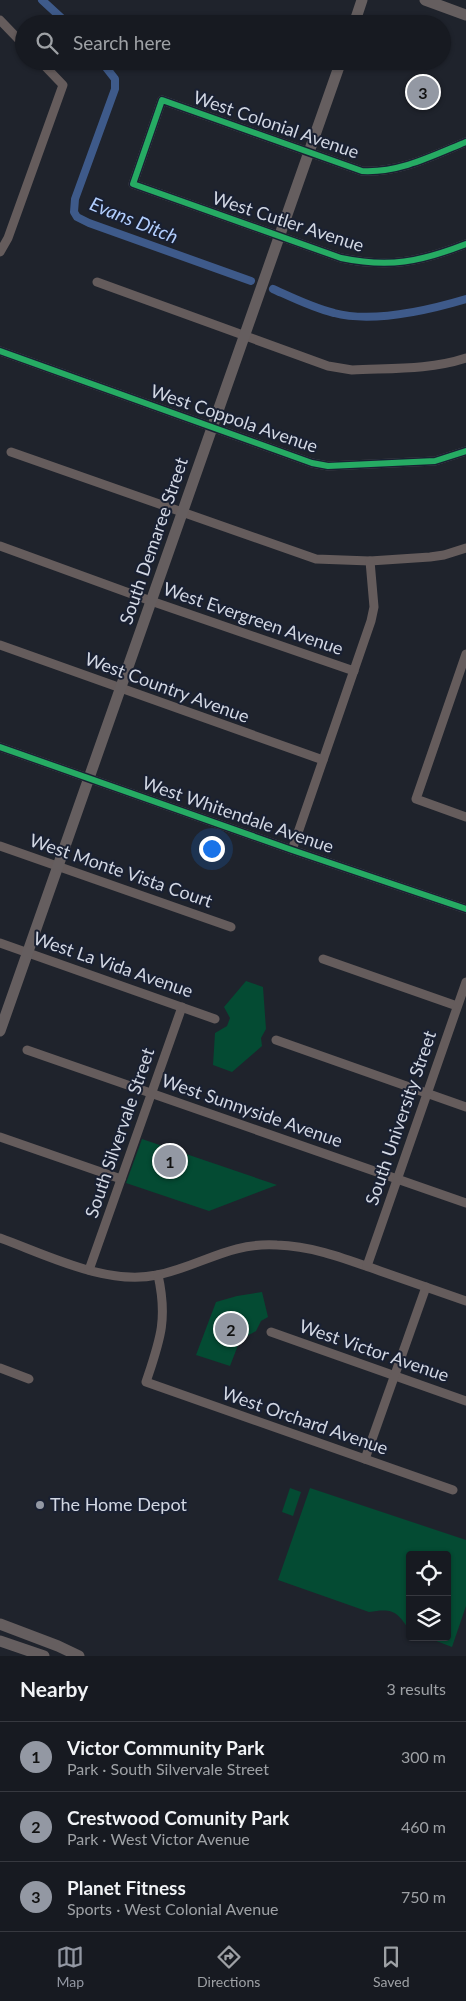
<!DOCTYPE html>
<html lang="en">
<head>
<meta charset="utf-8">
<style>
	:root { --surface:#171a21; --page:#20232a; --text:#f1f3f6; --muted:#9ea1a5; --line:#36383f; --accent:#9398a3 }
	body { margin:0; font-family:Lato,sans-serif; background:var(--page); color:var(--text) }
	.controls { position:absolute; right:15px; bottom:15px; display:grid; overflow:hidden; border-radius:5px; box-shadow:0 1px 4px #0004 }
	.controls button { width:45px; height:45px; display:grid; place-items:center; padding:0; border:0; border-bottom:1px solid var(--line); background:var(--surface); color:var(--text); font:25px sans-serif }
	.you { position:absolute; left:211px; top:848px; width:18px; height:18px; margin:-12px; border:4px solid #fff; border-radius:50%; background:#1a73e8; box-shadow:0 0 0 8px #1a73e833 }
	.badge { display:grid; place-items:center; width:32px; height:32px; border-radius:50%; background:var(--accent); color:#111; font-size:16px; font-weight:700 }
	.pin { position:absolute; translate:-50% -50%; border:2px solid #fff; box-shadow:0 1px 5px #0006 }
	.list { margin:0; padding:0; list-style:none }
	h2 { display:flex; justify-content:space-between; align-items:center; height:65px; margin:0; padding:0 20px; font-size:21px }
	h2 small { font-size:16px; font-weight:400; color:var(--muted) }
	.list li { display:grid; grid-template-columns:32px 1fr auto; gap:15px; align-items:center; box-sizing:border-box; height:70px; padding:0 20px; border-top:1px solid var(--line) }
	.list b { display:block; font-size:19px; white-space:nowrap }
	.list p { margin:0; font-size:16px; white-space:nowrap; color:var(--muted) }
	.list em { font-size:16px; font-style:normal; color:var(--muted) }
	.icon { flex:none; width:28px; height:28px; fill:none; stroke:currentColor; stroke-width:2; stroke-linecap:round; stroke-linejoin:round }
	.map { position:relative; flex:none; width:466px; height:1656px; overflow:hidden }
	.search { position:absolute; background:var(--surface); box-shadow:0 1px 4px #0004; left:15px; right:15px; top:15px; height:55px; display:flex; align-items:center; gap:12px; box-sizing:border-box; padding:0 18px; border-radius:28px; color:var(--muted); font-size:19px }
	.sheet { height:275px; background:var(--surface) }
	nav { display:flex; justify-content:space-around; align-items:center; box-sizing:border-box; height:70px; border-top:1px solid var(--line); background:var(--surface); font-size:14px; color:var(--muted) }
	nav a { display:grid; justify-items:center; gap:2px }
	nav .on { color:var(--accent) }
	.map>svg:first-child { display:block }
	.green { fill:#044b33 }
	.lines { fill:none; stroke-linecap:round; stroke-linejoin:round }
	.canal { stroke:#3e5a8a; stroke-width:8 }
	.minor { stroke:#655c5c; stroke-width:9 }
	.major { stroke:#655e5f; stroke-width:11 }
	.cycleway-casing { stroke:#192032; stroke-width:9 }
	.cycleway { stroke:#26ab63; stroke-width:6 }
	.poi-dot { fill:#9398a3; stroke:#192032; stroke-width:2 }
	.labels { text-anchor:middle; stroke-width:4; stroke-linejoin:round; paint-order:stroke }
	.street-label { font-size:18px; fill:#d2d7e3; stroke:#192032 }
	.poi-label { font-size:18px; fill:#d2d7e3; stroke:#192032; text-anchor:start }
	.water-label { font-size:19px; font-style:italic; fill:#b2cefd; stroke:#192032 }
</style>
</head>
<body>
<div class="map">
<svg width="466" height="1656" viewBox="0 0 466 1656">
	<rect width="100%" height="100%" fill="#1f232c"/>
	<g class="green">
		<path d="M246 981 263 987 266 1029 261 1038 262 1046 232 1072 213 1065 215 1033 227 1026 230 1018 224 1007Z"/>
		<path d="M142 1139 277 1185 209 1211 126 1183Z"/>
		<path d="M262 1292 268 1317 261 1321 256 1331 240 1340 230 1366 196 1355 216 1302 237 1296Z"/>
		<path d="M290 1488 301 1492 293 1516 282 1512Z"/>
		<path d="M310 1488 466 1540V1606L452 1647 431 1639 420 1637H447V1555H410V1632C398 1611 392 1608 369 1612L278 1580Z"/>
	</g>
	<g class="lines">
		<g class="canal">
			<path d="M42 0 68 24"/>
			<path d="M101 61 115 79V89L75 199 74 212 77 217 89 223 251 281"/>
			<path d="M273 289C293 298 313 308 334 313 372 323 429 310 466 299"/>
		</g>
		<g class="minor">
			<path d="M0 20 24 45"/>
			<path d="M466 142C432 156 399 173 362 171L162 100 133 184 341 258C389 268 420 262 466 244"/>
			<path d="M0 252 8 238 63 85 40 61"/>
			<path d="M97 282 328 366 352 370C390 368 430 370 466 358"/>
			<path d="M0 351 312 463 328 466 435 461 466 451"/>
			<path d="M11 452 316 559 370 561 430 557 444 555 466 548"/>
			<path d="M0 546 151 601 354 671"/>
			<path d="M0 645 323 760"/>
			<path d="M466 654 416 799 466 817"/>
			<path d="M0 747 292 850 466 909"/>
			<path d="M0 846 231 927"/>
			<path d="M292 850 371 621 374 607 370 561"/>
			<path d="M0 943 215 1019"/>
			<path d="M323 959 457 1006"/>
			<path d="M276 1040 466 1107"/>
			<path d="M27 1050 466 1203"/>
			<path d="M0 1137 121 1179"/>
			<path d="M0 1238C47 1255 107 1286 157 1275 201 1266 229 1242 277 1245 313 1246 346 1259 380 1271 409 1281 437 1291 466 1301"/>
			<path d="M367 1266 466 982"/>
			<path d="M89 1270 182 1007"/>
			<path d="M158 1275C168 1320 160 1340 146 1382L453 1490"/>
			<path d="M271 1332 466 1401"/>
			<path d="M0 1368 29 1379"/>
			<path d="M365 1459 426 1287"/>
		</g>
		<g class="major">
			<path d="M425 0 466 15"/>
			<path d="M354 24 362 0"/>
			<path d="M0 1031 341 61"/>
			<path d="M0 1624 58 1646 79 1656"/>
			<path d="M0 1641 44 1656"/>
		</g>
		<defs>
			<g id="cycleway">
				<path d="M466 142C432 156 399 173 362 171L162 100 133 184 341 258C389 268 420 262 466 244"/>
				<path d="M0 351 312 463 328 466 435 461 466 451"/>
				<path d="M0 747 292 850 466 909"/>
			</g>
		</defs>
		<use href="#cycleway" class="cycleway-casing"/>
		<use href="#cycleway" class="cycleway"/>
	</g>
	<circle class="poi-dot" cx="40" cy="1505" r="5"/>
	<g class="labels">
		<g class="street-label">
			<text transform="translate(276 125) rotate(19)" y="6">West Colonial Avenue</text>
			<text transform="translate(288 222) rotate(18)" y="6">West Cutler Avenue</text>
			<text transform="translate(234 419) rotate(19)" y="6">West Coppola Avenue</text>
			<text transform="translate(154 541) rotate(-71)" y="6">South Demaree Street</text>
			<text transform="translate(253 619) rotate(19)" y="6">West Evergreen Avenue</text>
			<text transform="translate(167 688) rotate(20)" y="6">West Country Avenue</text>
			<text transform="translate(238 815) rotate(19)" y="6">West Whitendale Avenue</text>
			<text transform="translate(121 871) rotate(19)" y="6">West Monte Vista Court</text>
			<text transform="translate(113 965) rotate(19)" y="6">West La Vida Avenue</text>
			<text transform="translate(252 1111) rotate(19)" y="6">West Sunnyside Avenue</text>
			<text transform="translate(401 1118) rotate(-71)" y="6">South University Street</text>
			<text transform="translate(120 1133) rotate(-71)" y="6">South Silvervale Street</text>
			<text transform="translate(374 1351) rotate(19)" y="6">West Victor Avenue</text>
			<text transform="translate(305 1421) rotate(19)" y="6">West Orchard Avenue</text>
		</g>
		<g class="poi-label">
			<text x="50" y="1511">The Home Depot</text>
		</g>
		<g class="water-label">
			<text transform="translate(134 220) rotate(22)" y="7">Evans Ditch</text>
		</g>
	</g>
</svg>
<div class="controls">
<button><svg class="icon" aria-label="locate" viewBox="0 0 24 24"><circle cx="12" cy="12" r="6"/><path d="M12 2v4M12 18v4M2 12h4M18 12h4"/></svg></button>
<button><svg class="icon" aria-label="layers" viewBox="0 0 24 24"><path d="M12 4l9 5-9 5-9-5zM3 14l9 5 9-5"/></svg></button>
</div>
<div class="you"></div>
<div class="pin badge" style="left:170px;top:1161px">1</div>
<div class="pin badge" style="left:231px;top:1329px">2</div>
<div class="pin badge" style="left:423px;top:92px">3</div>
<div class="search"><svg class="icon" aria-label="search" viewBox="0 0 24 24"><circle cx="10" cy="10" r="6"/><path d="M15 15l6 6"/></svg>Search here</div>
</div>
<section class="sheet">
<h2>Nearby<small>3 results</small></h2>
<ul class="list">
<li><span class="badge">1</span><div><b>Victor Community Park</b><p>Park · South Silvervale Street</p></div><em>300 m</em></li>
<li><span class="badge">2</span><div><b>Crestwood Comunity Park</b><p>Park · West Victor Avenue</p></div><em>460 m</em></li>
<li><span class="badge">3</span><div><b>Planet Fitness</b><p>Sports · West Colonial Avenue</p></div><em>750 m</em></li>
</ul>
</section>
<nav>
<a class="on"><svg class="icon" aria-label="map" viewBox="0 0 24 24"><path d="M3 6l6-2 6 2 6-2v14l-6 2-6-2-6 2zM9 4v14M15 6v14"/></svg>Map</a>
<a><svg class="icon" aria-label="directions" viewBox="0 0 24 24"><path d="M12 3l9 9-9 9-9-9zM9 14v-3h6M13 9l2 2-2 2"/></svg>Directions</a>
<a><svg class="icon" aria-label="saved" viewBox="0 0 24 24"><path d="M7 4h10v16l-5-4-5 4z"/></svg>Saved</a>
</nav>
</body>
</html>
